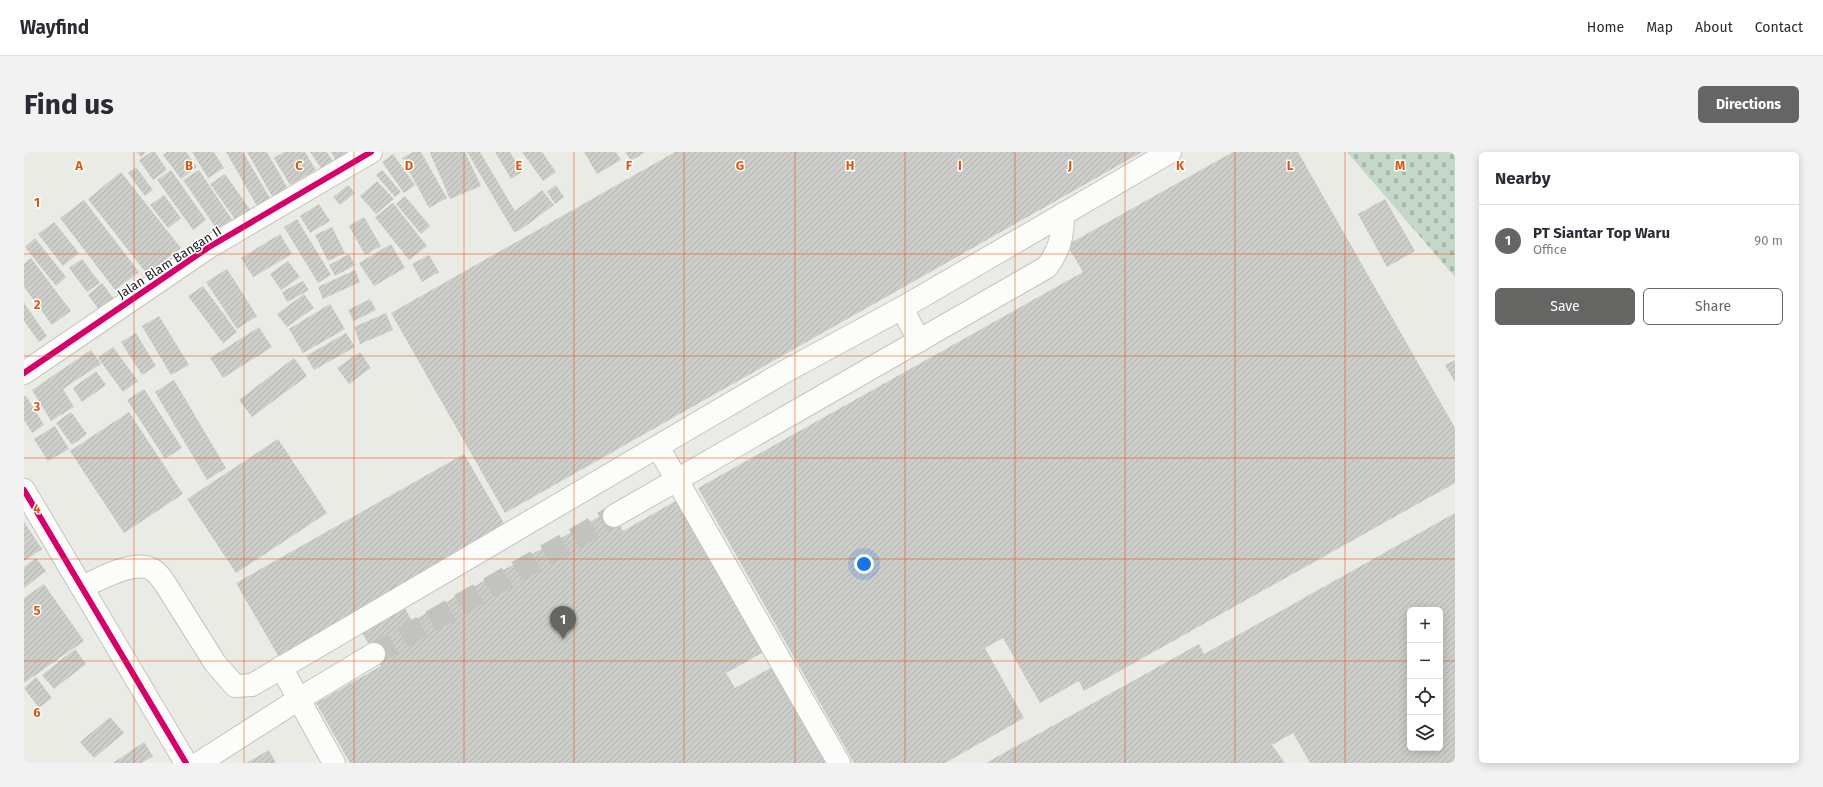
<!DOCTYPE html>
<html lang="en">
<head>
<meta charset="utf-8">
<style>
	:root { --surface:#fff; --page:#f2f2f3; --text:#2b2b33; --muted:#7c7c81; --line:#e1e1e2; --accent:#656563 }
	body { margin:0; font-family:"Fira Sans",sans-serif; background:var(--page); color:var(--text) }
	.controls { position:absolute; right:12px; bottom:12px; display:grid; overflow:hidden; border-radius:6px; box-shadow:0 2px 10px #0003 }
	.controls button { width:36px; height:36px; display:grid; place-items:center; padding:0; border:0; border-bottom:1px solid var(--line); background:var(--surface); color:var(--text); font:20px sans-serif }
	.you { position:absolute; left:840px; top:412px; width:14px; height:14px; margin:-10px; border:3px solid #fff; border-radius:50%; background:#1a73e8; box-shadow:0 0 0 6px #1a73e833 }
	.badge { display:grid; place-items:center; width:26px; height:26px; border-radius:50%; background:var(--accent); color:#fff; font-size:13px; font-weight:700 }
	.pin { position:absolute; translate:-50% -33px; filter:drop-shadow(0 1px 2px #0008) }
	.pin::after { content:''; position:absolute; top:21px; width:14px; height:12px; background:inherit; clip-path:polygon(0 0,100% 0,50% 100%) }
	.list { margin:0; padding:0; list-style:none }
	h2 { display:flex; justify-content:space-between; align-items:center; height:52px; margin:0; padding:0 16px; font-size:17px }
	h2 small { font-size:13px; font-weight:400; color:var(--muted) }
	.list li { display:grid; grid-template-columns:26px 1fr auto; gap:12px; align-items:center; box-sizing:border-box; height:72px; padding:0 16px; border-top:1px solid var(--line) }
	.list b { display:block; font-size:15px; white-space:nowrap }
	.list p { margin:0; font-size:13px; white-space:nowrap; color:var(--muted) }
	.list em { font-size:13px; font-style:normal; color:var(--muted) }
	.actions { display:flex; gap:8px; padding:12px 16px }
	.actions a { flex:1; padding:9px 0; border:1px solid var(--accent); border-radius:6px; text-align:center; font-size:14px; color:var(--accent) }
	.actions .main { background:var(--accent); color:#fff }
	.icon { flex:none; width:22px; height:22px; fill:none; stroke:currentColor; stroke-width:2; stroke-linecap:round; stroke-linejoin:round }
	.map { position:relative; flex:none; width:1431px; height:611px; overflow:hidden; border-radius:6px }
	header { display:flex; align-items:center; gap:24px; box-sizing:border-box; height:56px; padding:0 20px; background:var(--surface); border-bottom:1px solid var(--line) }
	header strong { font-size:19px }
	nav { display:flex; gap:22px; margin-inline-start:auto; font-size:14px }
	.intro { display:flex; align-items:center; justify-content:space-between; box-sizing:border-box; height:96px; padding:0 24px }
	h1 { margin:0; font-size:28px }
	.button { padding:10px 18px; border-radius:6px; background:var(--accent); color:#fff; font-size:14px; font-weight:700 }
	main { display:flex; gap:24px; padding:0 24px }
	aside { flex:1; background:var(--surface); border-radius:6px; box-shadow:0 2px 10px #0003 }
	.map>svg:first-child { display:block }
	.cemetery { fill:url(#cemetery-stones) }
	.building { fill:url(#building-hatch); fill-rule:evenodd }
	.lines { fill:none; stroke-linecap:round; stroke-linejoin:round }
	.minor-tunnel { stroke:#c2c2be; stroke-width:22; stroke-dasharray:22 11; stroke-linecap:butt }
	.minor-casing { stroke:#c4c4c2; stroke-width:24 }
	.minor { stroke:#fcfcfb; stroke-width:22 }
	.cycleway-casing { stroke:#fff; stroke-width:8 }
	.cycleway { stroke:#d6006c; stroke-width:6 }
	.grid { fill:none; stroke:#de560d; stroke-width:1; stroke-opacity:0.55 }
	.labels { text-anchor:middle; stroke-width:3; stroke-linejoin:round; paint-order:stroke }
	.street-label { font-size:13px; fill:#1d1d1d; stroke:#fff }
	.grid-label { font-size:13px; text-anchor:middle; font-weight:bold; fill:#de560d; stroke:#fff; stroke-width:3; stroke-linejoin:round; paint-order:stroke }
</style>
</head>
<body>
<header>
<strong>Wayfind</strong>
<nav><a>Home</a><a>Map</a><a>About</a><a>Contact</a></nav>
</header>
<div class="intro"><h1>Find us</h1><a class="button">Directions</a></div>
<main>
<div class="map">
<svg width="1431" height="611" viewBox="0 0 1431 611">
	<defs>
		<pattern id="cemetery-stones" width="16" height="16" patternUnits="userSpaceOnUse"><rect width="16" height="16" fill="#c4d7c9"/><path d="M2 7V4a2 2 0 0 1 4 0v3zM10 15v-3a2 2 0 0 1 4 0v3z" fill="#a8b8ac"/></pattern>
		<pattern id="building-hatch" width="6" height="6" patternUnits="userSpaceOnUse"><rect width="6" height="6" fill="#cdcdc9"/><path d="M-1 1l2-2M0 6l6-6M5 7l2-2" fill="none" stroke="#b0b0ac"/></pattern>
	</defs>
	<rect width="100%" height="100%" fill="#ebebe6"/>
	<path class="cemetery" d="M1323 0H1431V125Z"/>
	<g class="building">
		<path d="M113 0H122L117 5Z"/>
		<path d="M127 0H131L143 18 129 28 115 8Z"/>
		<path d="M143 0H162L173 15 157 27 139 3Z"/>
		<path d="M168 0H190L200 16 184 26Z"/>
		<path d="M202 0H219L250 53 237 61Z"/>
		<path d="M223 0H243L267 42 252 51Z"/>
		<path d="M260 0H281L292 18 266 33 250 6Z"/>
		<path d="M286 0H303L310 11 299 19Z"/>
		<path d="M307 0H338L315 14Z"/>
		<path d="M389 0H397L423 46 405 56 378 6Z"/>
		<path d="M407 0H441L457 34 426 47 406 1Z"/>
		<path d="M443 0H456L491 59 518 38 530 53 496 78 490 80Z"/>
		<path d="M471 0H486L498 20 487 27Z"/>
		<path d="M498 0H518L532 20 519 29Z"/>
		<path d="M560 0H592L597 8 573 22Z"/>
		<path d="M601 0H621L607 9Z"/>
		<path d="M651 0H1118L481 361 367 161Z"/>
		<path d="M1209 0H1274L1431 276V331L1060 539 1055 529 1016 551 979 486 961 496 1000 566 921 611H830L674 336 1059 120 1043 93Z"/>
		<path d="M369 2 391 33 380 41 358 10Z"/>
		<path d="M112 15 129 38 121 44 104 21Z"/>
		<path d="M147 18 182 68 169 78 133 28Z"/>
		<path d="M175 18 209 69 194 79 159 28Z"/>
		<path d="M358 18 377 40 371 45 352 23Z"/>
		<path d="M97 20 157 96 123 122 64 47Z"/>
		<path d="M201 22 230 63 215 73 186 32Z"/>
		<path d="M353 29 370 47 352 62 336 44Z"/>
		<path d="M324 33 331 41 316 53 309 45Z"/>
		<path d="M532 33 540 45 531 52 523 40Z"/>
		<path d="M140 43 157 66 144 76 126 53Z"/>
		<path d="M381 44 406 74 397 82 372 52Z"/>
		<path d="M1361 47 1391 99 1363 115 1334 62Z"/>
		<path d="M60 48 115 120 91 138 36 66Z"/>
		<path d="M369 51 403 94 385 108 351 65Z"/>
		<path d="M295 52 306 69 286 81 276 64Z"/>
		<path d="M340 65 357 94 341 103 325 74Z"/>
		<path d="M273 67 307 123 294 131 260 75Z"/>
		<path d="M30 70 55 101 39 114 14 82Z"/>
		<path d="M308 75 321 101 304 109 291 83Z"/>
		<path d="M256 82 268 102 229 125 217 106Z"/>
		<path d="M11 86 42 125 32 134 1 95Z"/>
		<path d="M367 92 381 116 350 134 335 111Z"/>
		<path d="M325 102 331 113 311 124 305 113Z"/>
		<path d="M405 103 415 120 398 130 388 112Z"/>
		<path d="M7 106 47 159 28 173 0 135V112Z"/>
		<path d="M58 107 76 131 63 140 45 116Z"/>
		<path d="M264 109 276 125 257 138 246 122Z"/>
		<path d="M203 117 233 164 213 177 182 130Z"/>
		<path d="M331 118 336 130 299 147 294 135Z"/>
		<path d="M279 129 285 138 263 150 258 140Z"/>
		<path d="M78 131 90 147 75 158 64 143Z"/>
		<path d="M179 134 213 180 199 191 164 144Z"/>
		<path d="M280 142 290 156 263 175 253 162Z"/>
		<path d="M346 147 352 158 330 169 324 158Z"/>
		<path d="M0 151 23 184 15 190 0 169Z"/>
		<path d="M306 152 321 177 279 201 265 177Z"/>
		<path d="M362 161 369 178 336 192 330 175Z"/>
		<path d="M135 164 165 213 147 223 118 174Z"/>
		<path d="M235 175 248 195 199 226 186 206Z"/>
		<path d="M112 181 132 214 118 223 97 190Z"/>
		<path d="M322 181 331 195 290 218 282 204Z"/>
		<path d="M89 195 114 229 99 240 74 206Z"/>
		<path d="M67 198 77 212 39 237 50 255 27 269 8 238Z"/>
		<path d="M336 200 347 216 325 232 313 216Z"/>
		<path d="M270 206 283 224 228 265 215 248Z"/>
		<path d="M1431 208V230L1421 213Z"/>
		<path d="M72 219 82 233 58 250 49 236Z"/>
		<path d="M150 228 202 316 183 328 131 240Z"/>
		<path d="M120 237 158 296 141 307 103 248Z"/>
		<path d="M2 244 20 273 8 281 0 268V245Z"/>
		<path d="M47 260 63 282 48 293 32 271Z"/>
		<path d="M105 260 159 342 100 381 46 299Z"/>
		<path d="M31 274 45 297 24 309 10 287Z"/>
		<path d="M254 287 303 361 212 421 163 347Z"/>
		<path d="M440 302 484 378 256 507 212 431Z"/>
		<path d="M657 346 743 498 702 521 711 536 750 514 805 611H326L292 551 357 514 335 475 378 451 388 469 587 358 599 379Z"/>
		<path d="M1431 361V611H1286L1269 581 1248 593 1261 611H962L1175 492 1180 502ZM1386 458H1416V596H1386Z"/>
		<path d="M0 370 18 397 0 409V391L7 386 0 390Z"/>
		<path d="M12 406 22 419 0 436V415Z"/>
		<path d="M20 432 60 489 0 531V446Z"/>
		<path d="M51 497 62 512 30 537 18 523Z"/>
		<path d="M12 525 28 546 15 556 0 536Z"/>
		<path d="M86 565 100 581 70 606 56 590Z"/>
		<path d="M120 590 129 604 118 611H89Z"/>
		<path d="M245 598 252 611H222Z"/>
	</g>
	<g class="lines">
		<path class="minor-tunnel" d="M350 502 590 364"/>
		<defs>
			<g id="minor">
				<path d="M878 156 895 189"/>
				<path d="M0 221 185 95 347 0"/>
				<path d="M634 295 815 611"/>
				<path d="M0 338 162 611"/>
				<path d="M590 364 1023 115C1036 97 1039 84 1039 62"/>
				<path d="M58 435C74 428 107 409 125 416 133 419 137 426 142 433L191 511 211 534 228 533 762 219 878 156 1146 0"/>
				<path d="M257 515 310 611"/>
				<path d="M175 611 275 547 350 502"/>
			</g>
		</defs>
		<use href="#minor" class="minor-casing"/>
		<use href="#minor" class="minor"/>
		<defs>
			<g id="cycleway">
				<path d="M0 221 185 95 347 0"/>
				<path d="M0 338 162 611"/>
			</g>
		</defs>
		<use href="#cycleway" class="cycleway-casing"/>
		<use href="#cycleway" class="cycleway"/>
	</g>
	<path class="grid" d="M110 0V611M220 0V611M330 0V611M440 0V611M550 0V611M660 0V611M771 0V611M881 0V611M991 0V611M1101 0V611M1211 0V611M1321 0V611M0 102H1431M0 204H1431M0 306H1431M0 407H1431M0 509H1386M1416 509H1431"/>
	<g class="labels">
		<g class="street-label">
			<text transform="translate(145 110) rotate(-33)" y="5">Jalan Blam Bangan II</text>
		</g>
	</g>
	<g class="grid-label">
		<text x="55" y="18">A</text>
		<text x="165" y="18">B</text>
		<text x="275" y="18">C</text>
		<text x="385" y="18">D</text>
		<text x="495" y="18">E</text>
		<text x="605" y="18">F</text>
		<text x="716" y="18">G</text>
		<text x="826" y="18">H</text>
		<text x="936" y="18">I</text>
		<text x="1046" y="18">J</text>
		<text x="1156" y="18">K</text>
		<text x="1266" y="18">L</text>
		<text x="1376" y="18">M</text>
		<text x="13" y="55">1</text>
		<text x="13" y="157">2</text>
		<text x="13" y="259">3</text>
		<text x="13" y="361">4</text>
		<text x="13" y="463">5</text>
		<text x="13" y="565">6</text>
	</g>
</svg>
<div class="controls">
<button>+</button>
<button>−</button>
<button><svg class="icon" aria-label="locate" viewBox="0 0 24 24"><circle cx="12" cy="12" r="6"/><path d="M12 2v4M12 18v4M2 12h4M18 12h4"/></svg></button>
<button><svg class="icon" aria-label="layers" viewBox="0 0 24 24"><path d="M12 4l9 5-9 5-9-5zM3 14l9 5 9-5"/></svg></button>
</div>
<div class="you"></div>
<div class="pin badge" style="left:539px;top:487px">1</div>
</div>
<aside>
<h2>Nearby<small></small></h2>
<ul class="list">
<li><span class="badge">1</span><div><b>PT Siantar Top Waru</b><p>Office</p></div><em>90 m</em></li>
</ul>
<div class="actions"><a class="main">Save</a><a>Share</a></div>
</aside>
</main>
</body>
</html>
